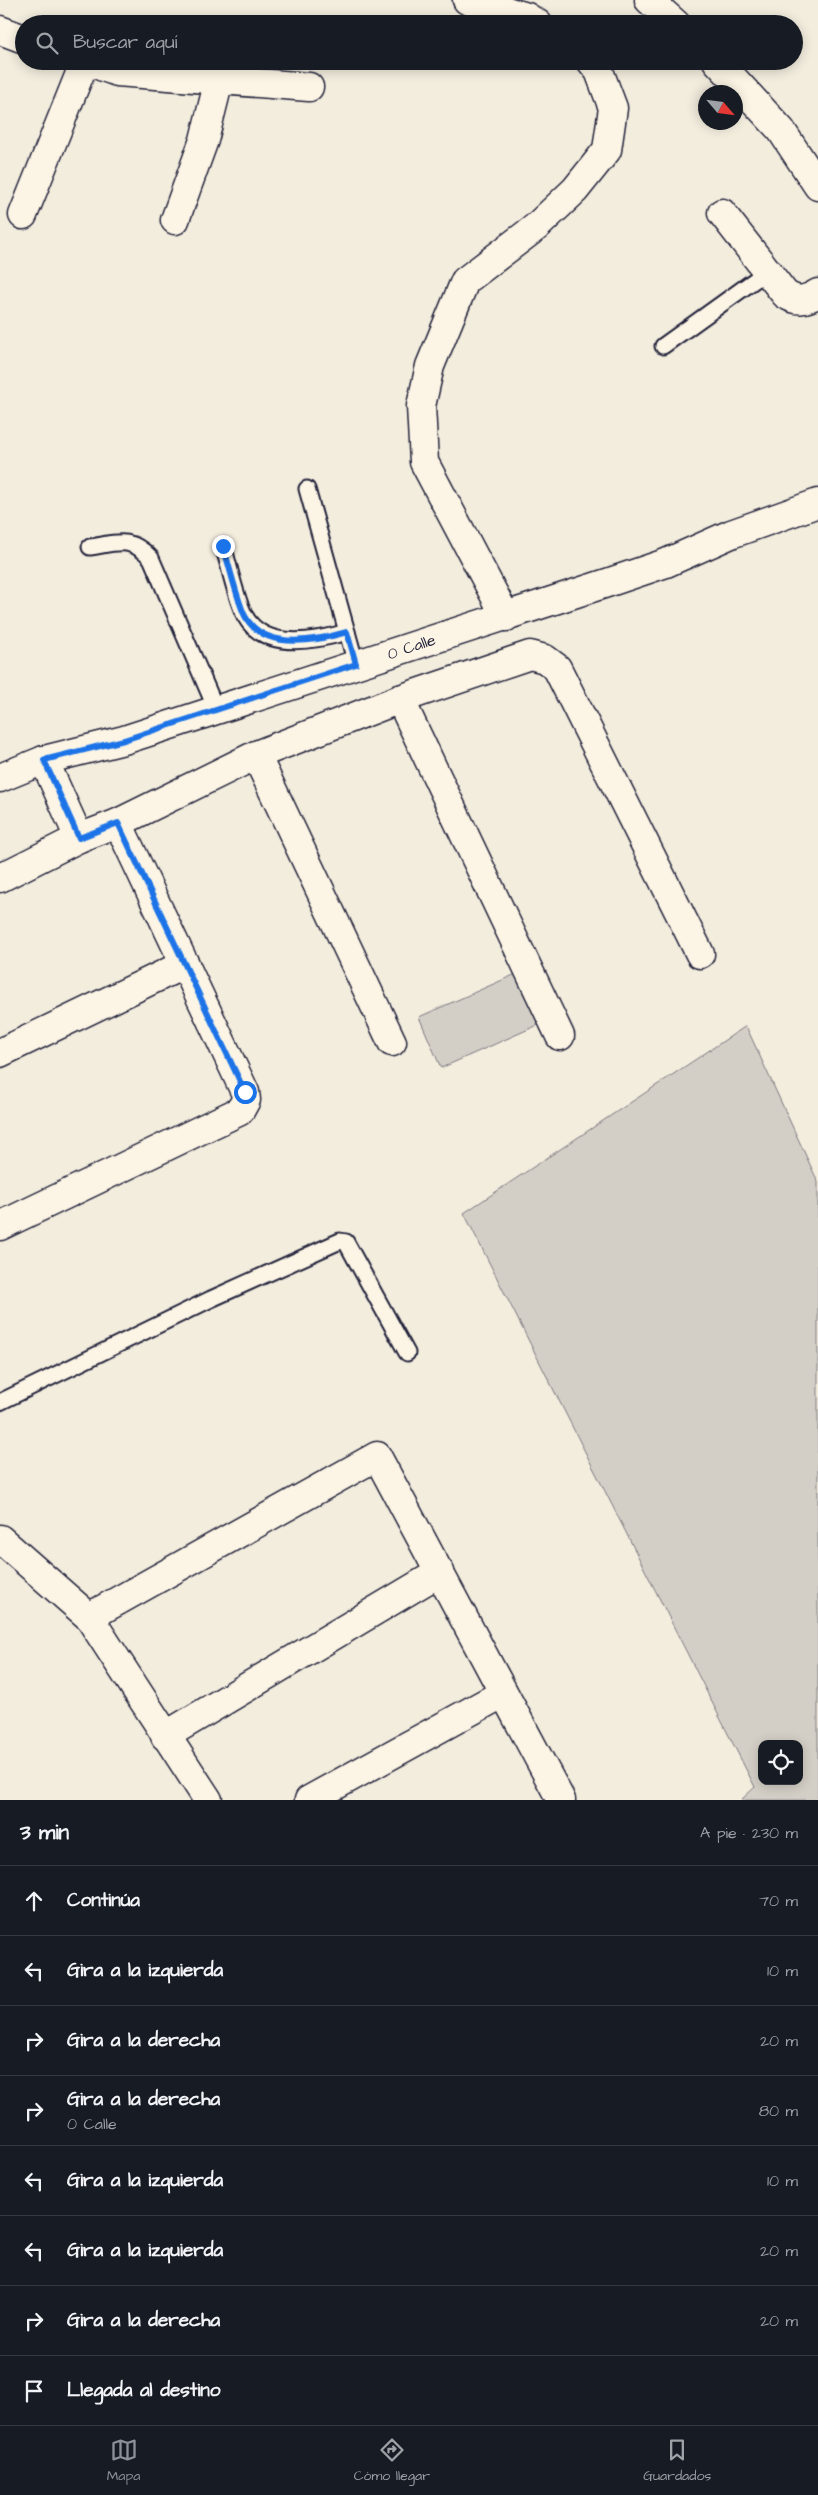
<!DOCTYPE html>
<html lang="es">
<head>
<meta charset="utf-8">
<style>
	:root { --surface:#171b24; --page:#20242c; --text:#f1f3f6; --muted:#9ea1a6; --line:#363941; --accent:#8c9099 }
	body { margin:0; font-family:"Architects Daughter",sans-serif; background:var(--page); color:var(--text) }
	.controls { position:absolute; right:15px; bottom:15px; display:grid; overflow:hidden; border-radius:10px; box-shadow:0 2px 12px #0003 }
	.controls button { width:45px; height:45px; display:grid; place-items:center; padding:0; border:0; border-bottom:1px solid var(--line); background:var(--surface); color:var(--text); font:25px sans-serif }
	.compass { position:absolute; left:698px; top:85px; width:45px; height:45px; border-radius:50%; background:var(--surface); box-shadow:0 2px 12px #0003; rotate:118deg }
	.stop { position:absolute; width:15px; height:15px; margin:-11px; border:4px solid #1a73e8; border-radius:50%; background:#fff }
	.stop.end { background:#1a73e8; border-color:#fff; box-shadow:0 1px 5px #0008 }
	.list { margin:0; padding:0; list-style:none }
	h2 { display:flex; justify-content:space-between; align-items:center; height:65px; margin:0; padding:0 20px; font-size:21px }
	h2 small { font-size:16px; font-weight:400; color:var(--muted) }
	.list li { display:grid; grid-template-columns:32px 1fr auto; gap:15px; align-items:center; box-sizing:border-box; height:70px; padding:0 20px; border-top:1px solid var(--line) }
	.list b { display:block; font-size:19px; white-space:nowrap }
	.list p { margin:0; font-size:16px; white-space:nowrap; color:var(--muted) }
	.list em { font-size:16px; font-style:normal; color:var(--muted) }
	.icon { flex:none; width:28px; height:28px; fill:none; stroke:currentColor; stroke-width:2; stroke-linecap:round; stroke-linejoin:round }
	.map { position:relative; flex:none; width:818px; height:1800px; overflow:hidden }
	.search { position:absolute; background:var(--surface); box-shadow:0 2px 12px #0003; left:15px; right:15px; top:15px; height:55px; display:flex; align-items:center; gap:12px; box-sizing:border-box; padding:0 18px; border-radius:28px; color:var(--muted); font-size:19px }
	.sheet { height:625px; background:var(--surface) }
	nav { display:flex; justify-content:space-around; align-items:center; box-sizing:border-box; height:70px; border-top:1px solid var(--line); background:var(--surface); font-size:14px; color:var(--muted) }
	nav a { display:grid; justify-items:center; gap:2px }
	nav .on { color:var(--accent) }
	.map>svg:first-child { display:block }
	.green { fill:#d4cfc6; stroke:#7b7880; fill-rule:evenodd }
	.lines { fill:none; stroke-linecap:round; stroke-linejoin:round }
	.lane-casing { stroke:#22223b; stroke-width:19 }
	.street-casing { stroke:#22223b; stroke-width:31 }
	.lane { stroke:#fcf5e5; stroke-width:15 }
	.street { stroke:#fcf5e5; stroke-width:28 }
	.route { stroke:#1a73e8; stroke-width:6 }
	.labels { text-anchor:middle; stroke-width:4.5; stroke-linejoin:round; paint-order:stroke }
	.street-label { font-size:16px; fill:#22223b; stroke:#fcf5e5 }
</style>
</head>
<body>
<div class="map">
<svg width="818" height="1800" viewBox="0 0 818 1800">
	<rect width="100%" height="100%" fill="#f3edde"/>
	<filter id="ink" filterUnits="userSpaceOnUse"><feTurbulence type="fractalNoise" baseFrequency=".02" numOctaves="2"/><feDisplacementMap in="SourceGraphic" scale="10" xChannelSelector="R" yChannelSelector="G"/><feConvolveMatrix kernelMatrix="1 2 1 2 8 2 1 2 1" color-interpolation-filters="sRGB"/></filter>
	<g filter="url(#ink)">
		<g class="green">
			<path d="M525 970 547 1021 441 1068 419 1017Z"/>
			<path d="M746 1026 818 1182V1800H741L755 1787 464 1213ZM762 1744H799V1781H762Z"/>
		</g>
		<g class="lines">
			<defs>
				<g id="lane">
					<path d="M663 346 766 272"/>
					<path d="M307 489 356 664"/>
					<path d="M223 546C229 564 236 600 245 616 264 651 316 641 347 632"/>
					<path d="M90 547C117 543 130 536 151 558L216 709"/>
					<path d="M0 1402 211 1299 340 1241 346 1242 407 1353"/>
				</g>
				<g id="street">
					<path d="M467 0 527 17 538 24"/>
					<path d="M649 0 676 24"/>
					<path d="M0 30 24 39"/>
					<path d="M87 61 117 72 309 87"/>
					<path d="M717 61 781 130 818 186"/>
					<path d="M722 213 785 294C797 302 805 301 818 293"/>
					<path d="M23 215 85 61"/>
					<path d="M175 220 204 140 219 80"/>
					<path d="M506 617 424 462 421 406 430 366 465 281 536 227 575 190 607 150 613 108 599 71 591 61"/>
					<path d="M400 699 560 1036"/>
					<path d="M256 755 392 1042"/>
					<path d="M44 760 79 838"/>
					<path d="M0 778 44 760 124 740 610 582 666 563 731 534 818 503"/>
					<path d="M0 878 79 838 118 823 256 755 400 699 530 655 545 659 557 668 700 954"/>
					<path d="M0 1053 185 964"/>
					<path d="M0 1226 240 1111 246 1100 245 1092 118 823"/>
					<path d="M0 1539 89 1617 208 1800"/>
					<path d="M89 1617 377 1456 561 1800"/>
					<path d="M165 1736 440 1572"/>
					<path d="M309 1800 502 1694"/>
				</g>
			</defs>
			<use href="#lane" class="lane-casing"/>
			<use href="#street" class="street-casing"/>
			<use href="#lane" class="lane"/>
			<use href="#street" class="street"/>
		</g>
	</g>
	<g class="lines" filter="url(#ink)">
		<path class="route" d="M223 546C229 564 237 600 245 616 264 651 316 641 347 632L356 664 124 740 44 760 79 838 118 823 245 1092"/>
	</g>
	<g class="labels">
		<g class="street-label">
			<text transform="translate(411 646) rotate(-18)" y="6">0 Calle</text>
		</g>
	</g>
</svg>
<div class="controls">
<button><svg class="icon" aria-label="locate" viewBox="0 0 24 24"><circle cx="12" cy="12" r="6"/><path d="M12 2v4M12 18v4M2 12h4M18 12h4"/></svg></button>
</div>
<svg class="compass" viewBox="-18 -18 36 36"><path d="M0-13l5 13h-10z" fill="#e53935"/><path d="M0 13l5-13h-10z" fill="#9ea1a6"/></svg>
<div class="stop" style="left:245px;top:1092px"></div>
<div class="stop end" style="left:223px;top:546px"></div>
<div class="search"><svg class="icon" aria-label="search" viewBox="0 0 24 24"><circle cx="10" cy="10" r="6"/><path d="M15 15l6 6"/></svg>Buscar aquí</div>
</div>
<section class="sheet">
<h2>3 min<small>A pie · 230 m</small></h2>
<ul class="list">
<li><svg class="icon" aria-label="ahead" viewBox="0 0 24 24"><path d="M12 20V5M6 11l6-6 6 6"/></svg><div><b>Continúa</b></div><em>70 m</em></li>
<li><svg class="icon" aria-label="left" viewBox="0 0 24 24"><path d="M17 20v-9H6M10 6l-5 5 5 5"/></svg><div><b>Gira a la izquierda</b></div><em>10 m</em></li>
<li><svg class="icon" aria-label="right" viewBox="0 0 24 24"><path d="M7 20v-9h11M14 6l5 5-5 5"/></svg><div><b>Gira a la derecha</b></div><em>20 m</em></li>
<li><svg class="icon" aria-label="right" viewBox="0 0 24 24"><path d="M7 20v-9h11M14 6l5 5-5 5"/></svg><div><b>Gira a la derecha</b><p>0 Calle</p></div><em>80 m</em></li>
<li><svg class="icon" aria-label="left" viewBox="0 0 24 24"><path d="M17 20v-9H6M10 6l-5 5 5 5"/></svg><div><b>Gira a la izquierda</b></div><em>10 m</em></li>
<li><svg class="icon" aria-label="left" viewBox="0 0 24 24"><path d="M17 20v-9H6M10 6l-5 5 5 5"/></svg><div><b>Gira a la izquierda</b></div><em>20 m</em></li>
<li><svg class="icon" aria-label="right" viewBox="0 0 24 24"><path d="M7 20v-9h11M14 6l5 5-5 5"/></svg><div><b>Gira a la derecha</b></div><em>20 m</em></li>
<li><svg class="icon" aria-label="arrive" viewBox="0 0 24 24"><path d="M6 21V4h12l-3 4 3 4H6"/></svg><div><b>Llegada al destino</b></div></li>
</ul>
</section>
<nav>
<a class="on"><svg class="icon" aria-label="map" viewBox="0 0 24 24"><path d="M3 6l6-2 6 2 6-2v14l-6 2-6-2-6 2zM9 4v14M15 6v14"/></svg>Mapa</a>
<a><svg class="icon" aria-label="directions" viewBox="0 0 24 24"><path d="M12 3l9 9-9 9-9-9zM9 14v-3h6M13 9l2 2-2 2"/></svg>Cómo llegar</a>
<a><svg class="icon" aria-label="saved" viewBox="0 0 24 24"><path d="M7 4h10v16l-5-4-5 4z"/></svg>Guardados</a>
</nav>
</body>
</html>
